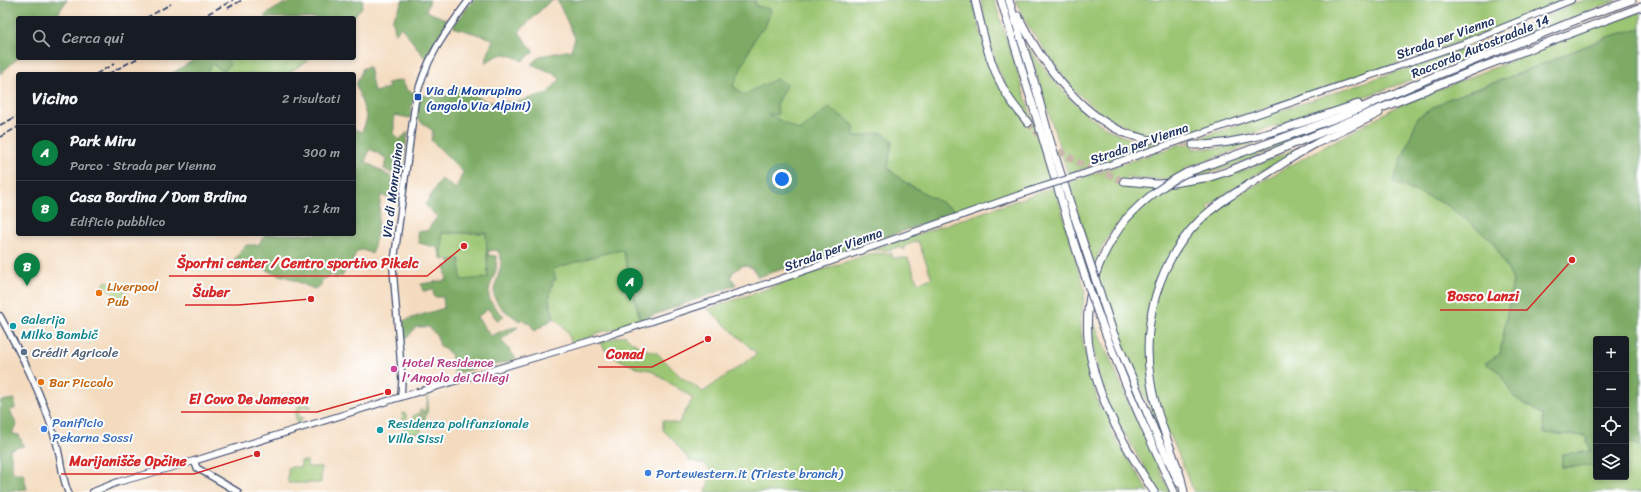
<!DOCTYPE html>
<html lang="it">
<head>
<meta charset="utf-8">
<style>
	:root { --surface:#171b24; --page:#20242c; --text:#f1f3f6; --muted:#9ea1a6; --line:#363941; --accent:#0b8043 }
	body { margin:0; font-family:Sriracha,sans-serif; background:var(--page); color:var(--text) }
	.controls { position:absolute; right:12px; bottom:12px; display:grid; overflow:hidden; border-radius:4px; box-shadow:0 2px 6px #0003 }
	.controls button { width:36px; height:36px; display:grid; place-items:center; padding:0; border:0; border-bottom:1px solid var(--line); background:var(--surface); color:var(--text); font:20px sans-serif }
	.you { position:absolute; left:782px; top:179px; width:14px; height:14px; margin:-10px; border:3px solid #fff; border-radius:50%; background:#1a73e8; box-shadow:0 0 0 6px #1a73e833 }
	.badge { display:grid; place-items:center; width:26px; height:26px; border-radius:50%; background:var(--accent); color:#fff; font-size:13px; font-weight:700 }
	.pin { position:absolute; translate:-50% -33px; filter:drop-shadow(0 1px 2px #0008) }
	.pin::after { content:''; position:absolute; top:21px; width:14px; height:12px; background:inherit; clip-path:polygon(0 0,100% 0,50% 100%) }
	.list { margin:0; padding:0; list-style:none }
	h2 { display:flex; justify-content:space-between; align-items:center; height:52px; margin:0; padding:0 16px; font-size:17px }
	h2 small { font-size:13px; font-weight:400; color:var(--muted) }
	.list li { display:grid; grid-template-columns:26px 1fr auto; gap:12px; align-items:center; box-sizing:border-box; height:56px; padding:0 16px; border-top:1px solid var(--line) }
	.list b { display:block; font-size:15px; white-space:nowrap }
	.list p { margin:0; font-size:13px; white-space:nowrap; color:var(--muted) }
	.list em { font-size:13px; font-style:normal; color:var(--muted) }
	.icon { flex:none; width:22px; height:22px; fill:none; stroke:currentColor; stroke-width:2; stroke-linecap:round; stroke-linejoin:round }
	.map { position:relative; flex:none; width:1641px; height:492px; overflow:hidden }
	.search { position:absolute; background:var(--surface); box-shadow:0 2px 6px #0003; left:16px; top:16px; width:340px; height:44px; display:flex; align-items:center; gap:10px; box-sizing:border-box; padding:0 14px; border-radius:4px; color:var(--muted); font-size:15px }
	.panel { position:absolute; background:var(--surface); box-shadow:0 2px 6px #0003; left:16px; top:72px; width:340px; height:164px; border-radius:4px }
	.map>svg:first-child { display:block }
	.green { fill:#9cc673; stroke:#5c7a68 }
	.forest { fill:#7dab65; stroke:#4c6d62 }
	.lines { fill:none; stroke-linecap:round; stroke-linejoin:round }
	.motorway-tunnel { stroke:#c9b9ac; stroke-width:7; stroke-dasharray:7 3.5; stroke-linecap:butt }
	.secondary-casing { stroke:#3c496d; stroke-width:8 }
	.primary-casing { stroke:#3c496d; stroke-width:8 }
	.motorway-casing { stroke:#3c496d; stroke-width:9 }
	.secondary { stroke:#fff; stroke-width:5.5 }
	.primary { stroke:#fff; stroke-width:6 }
	.motorway { stroke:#fff; stroke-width:7 }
	.rail { stroke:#1b2f5e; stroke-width:1.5; stroke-dasharray:6 3; stroke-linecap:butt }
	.primary-bridge-casing { stroke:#3c496d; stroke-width:8; stroke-linecap:butt }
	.motorway-bridge-casing { stroke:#3c496d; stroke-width:9; stroke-linecap:butt }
	.primary-bridge { stroke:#fff; stroke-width:6 }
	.motorway-bridge { stroke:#fff; stroke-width:7 }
	.transit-dot { fill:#1a4fb4; stroke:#fff; stroke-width:1.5 }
	.food-dot { fill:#e8710a; stroke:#fff; stroke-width:1.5 }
	.culture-dot { fill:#0f9aa8; stroke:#fff; stroke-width:1.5 }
	.service-dot { fill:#5c6f8a; stroke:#fff; stroke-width:1.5 }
	.hotel-dot { fill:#d1479c; stroke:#fff; stroke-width:1.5 }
	.shop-dot { fill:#3f7fe0; stroke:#fff; stroke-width:1.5 }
	.labels { text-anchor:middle; stroke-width:4; stroke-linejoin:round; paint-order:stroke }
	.street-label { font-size:13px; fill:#1b2f5e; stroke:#fff }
	.transit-label { font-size:13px; fill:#164399; stroke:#fff; text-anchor:start }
	.food-label { font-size:13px; fill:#c56008; stroke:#fff; text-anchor:start }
	.culture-label { font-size:13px; fill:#0d838f; stroke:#fff; text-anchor:start }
	.service-label { font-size:13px; fill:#4e5e75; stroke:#fff; text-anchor:start }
	.hotel-label { font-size:13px; fill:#b23c85; stroke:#fff; text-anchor:start }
	.shop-label { font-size:13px; fill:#366cbe; stroke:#fff; text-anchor:start }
	.leader { fill:none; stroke:#d62828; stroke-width:1.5 }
	.callout-dot { fill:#d62828; stroke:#fff; stroke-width:1.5 }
	.callout-label { font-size:14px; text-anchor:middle; font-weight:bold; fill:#d62828; stroke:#fff; stroke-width:4; stroke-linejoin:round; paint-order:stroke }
</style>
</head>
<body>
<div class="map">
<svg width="1641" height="492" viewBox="0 0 1641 492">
	<rect width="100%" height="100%" fill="#fff"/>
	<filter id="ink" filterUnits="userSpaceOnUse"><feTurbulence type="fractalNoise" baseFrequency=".025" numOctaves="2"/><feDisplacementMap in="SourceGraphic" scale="8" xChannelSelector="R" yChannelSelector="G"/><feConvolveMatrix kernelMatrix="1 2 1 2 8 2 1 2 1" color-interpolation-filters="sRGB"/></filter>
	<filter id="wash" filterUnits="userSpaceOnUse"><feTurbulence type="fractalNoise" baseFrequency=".012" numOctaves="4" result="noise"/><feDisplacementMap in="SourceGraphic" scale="16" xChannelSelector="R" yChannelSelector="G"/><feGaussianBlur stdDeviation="0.9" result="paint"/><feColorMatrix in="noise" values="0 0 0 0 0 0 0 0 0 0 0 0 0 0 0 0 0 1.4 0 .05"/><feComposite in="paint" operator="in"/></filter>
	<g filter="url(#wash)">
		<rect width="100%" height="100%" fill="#f4dbbf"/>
		<g class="green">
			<path d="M754 0H972L989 65 996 82 1010 94 995 62 990 45 981 0H994L1052 180 958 212 903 181 888 168 892 140 853 137 829 107 800 131 767 114 777 102 787 84 776 79 743 95 733 85 757 34 765 27 771 10 757 6Z"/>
			<path d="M1015 0H1564L1492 30 1434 51 1068 174 1028 47C1059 89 1094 134 1149 144L1151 136 1136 131 1102 115 1073 89 1030 29Z"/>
			<path d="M1584 0H1617C1522 37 1428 76 1331 108 1286 123 1241 141 1193 141V149L1220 148 1240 144 1284 132 1184 169 1186 175 1406 92 1407 93 1230 167C1197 177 1163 183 1128 177L1124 181V186C1203 202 1282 153 1352 122L1252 177 1227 193 1207 208 1213 214 1231 199 1257 184 1400 105 1602 25 1641 12V28L1607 37 1518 74 1448 99 1418 117 1393 182 1447 205 1492 240 1513 280 1500 354 1486 363 1499 372 1514 397 1543 415 1544 433 1586 436 1590 451 1562 454V467L1596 466V477H1626V442L1641 446V492H1194L1170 434 1163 436 1123 349 1096 274 1123 217C1110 233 1100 247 1094 266L1069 182 1493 39Z"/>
			<path d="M226 58H307L309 60 286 74H206L212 64 224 71Z"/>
			<path d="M503 115 606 253 623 250 640 320 608 331 607 330 595 334 594 336 571 343C568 332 564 325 554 318L549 299 553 280H556Z"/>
			<path d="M1055 187 1085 291 1081 317V330L1086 359 1099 406 1100 408 1109 405C1096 374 1093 347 1090 314L1144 437 1170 492H1159L1119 424 1110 429 1149 492H706L711 471 705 464 690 461 674 441 663 430V420L678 424 693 398 650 370 637 368 608 354 600 342 625 335 632 342 644 349 657 353 680 376 703 392 757 354 708 309 869 254 892 253V258H908L918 283 932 278 918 241 904 246 905 250 899 247 889 250H873V249L961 220Z"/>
			<path d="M442 233H486L488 278 460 281V259L442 260Z"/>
			<path d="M106 281 116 284 129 295 119 299 103 284Z"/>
			<path d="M429 393 427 413 420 433 401 432V431L405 430 402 413 406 414 408 426 414 425 413 416 420 413V410H423L419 423 417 425V428L420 426 428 400 427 394Z"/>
			<path d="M301 401 312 407 308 408 307 406 300 409 301 410 298 411 300 418H304L300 419 301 423 297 424 295 414H296V411Z"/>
			<path d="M301 461H307V467H321V483H288V467H301Z"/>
		</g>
		<g class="forest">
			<path d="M0 0H67L55 18H18V58L0 74Z"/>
			<path d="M291 0H363L362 7 353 18H265V15L285 3 286 5Z"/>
			<path d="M403 0H430L426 11 448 20 425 58 401 27 395 34 394 25 392 20Z"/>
			<path d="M473 0H555L550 1 519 32 534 52 522 61C505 51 501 53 485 63L493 39 453 27Z"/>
			<path d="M557 0H754L757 6 771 9 765 27 757 34 733 86 743 95 776 79 787 84 777 102 778 115 768 114 800 131 829 107 855 126 853 137 883 133 892 140 888 168 903 181 958 212 843 252 821 257 758 277 753 268 743 265 733 272 731 277 736 285 640 320 623 250 606 253 553 269 556 280H553L549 299 554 318 535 331 529 323 525 322 522 319 519 321C512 315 502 310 497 302 486 287 510 268 497 250L488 251V255L496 256C501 284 472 290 504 316L498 321 488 309 477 317 491 336 506 329 518 327 501 340 516 358C506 364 497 364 486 366 476 368 465 371 455 374L451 354 440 346 437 336 429 327H416L407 338 403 339 402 321 444 308 443 297H434L433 290 423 291 421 284 447 280 445 266H451L449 260 460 259 461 280 488 278 486 233H442V260L438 248 419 243 417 231H427L437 217 425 205 441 179 456 189 463 172 431 140 433 131 416 118 420 95 443 97 460 88 487 102H516L548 93 560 79 553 73 531 64 540 56 571 50 575 38Z"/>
			<path d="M1641 28V446L1626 442V339H1596V466L1562 467V454L1590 451 1586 436 1544 433 1543 415 1514 397 1499 372 1485 363 1500 354 1513 280 1492 240 1447 205 1393 182 1418 117 1448 99 1518 74 1608 37Z"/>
			<path d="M197 58H226L230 64 224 72 212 64 206 74H171Z"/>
			<path d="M369 67 374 92 389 88 387 83 402 80 407 90 414 93 410 118 394 115V133L399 140 408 132 401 178 384 169 386 158 370 149 365 161 393 178 391 194H398L397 202 381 195 377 233 372 254 363 250 357 251 353 260V267L347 266 342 277 339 276 336 279 333 275 322 280 321 286 314 289 289 278 270 272 252 261 232 263 246 245H258L266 234H354V129L362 132 367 118 356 85 363 68Z"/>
			<path d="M15 399V409L10 410 17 426 13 430V434L19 435 24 446 10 449 13 473H23L27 489 0 492V401Z"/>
		</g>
	</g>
	<g filter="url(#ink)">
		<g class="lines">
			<g class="motorway-tunnel">
				<path d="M1028 123 1049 144 1075 161 1124 181"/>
				<path d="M1150 140 1193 145"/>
			</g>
			<defs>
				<g id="secondary">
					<path d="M0 316C22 356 42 394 55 438 61 456 61 475 68 492"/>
					<path d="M401 397 402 380 393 269 415 103C424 61 444 34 469 0"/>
					<path d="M194 461 197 468 238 492"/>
				</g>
				<g id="primary">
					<path d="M1077 176 1468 42 1571 0"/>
					<path d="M93 492 118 482 194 461 394 399 594 340 775 281 1039 188"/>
				</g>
				<g id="motorway">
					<path d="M975 0C983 34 990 69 1009 98 1015 107 1022 115 1028 123"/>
					<path d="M1001 0 1068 222"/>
					<path d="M1009 0 1034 81 1050 140 1075 218"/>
					<path d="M1018 16C1040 60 1077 112 1123 132 1132 136 1141 138 1150 140"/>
					<path d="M1193 145C1246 146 1307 120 1358 104"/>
					<path d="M1186 173 1342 116 1435 76 1584 17 1632 0"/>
					<path d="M1124 181 1157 184 1173 183 1210 177 1229 171 1293 144 1482 67 1641 7"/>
					<path d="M1126 219C1052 315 1097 403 1154 492"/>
					<path d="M1155 432 1179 483"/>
					<path d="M1148 435 1174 492"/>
					<path d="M1184 492 1181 478C1171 447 1156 416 1151 383 1141 326 1157 263 1199 221 1217 203 1241 189 1263 176 1281 165 1298 153 1317 143 1338 133 1359 123 1379 113"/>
				</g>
			</defs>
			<use href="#secondary" class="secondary-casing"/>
			<use href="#primary" class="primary-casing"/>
			<use href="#motorway" class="motorway-casing"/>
			<use href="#secondary" class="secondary"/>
			<use href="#primary" class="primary"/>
			<use href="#motorway" class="motorway"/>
			<g class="rail">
				<path d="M228 8 242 0"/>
				<path d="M146 18 171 4"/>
				<path d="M200 18 233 0"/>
				<path d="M96 74 114 64"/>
				<path d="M108 74 138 58"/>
				<path d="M0 125 18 116"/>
				<path d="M0 137 18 127"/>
			</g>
			<defs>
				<path id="primary-bridge" d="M1039 188 1077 176"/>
				<g id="motorway-bridge">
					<path d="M1075 218 1113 332 1155 432"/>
					<path d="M1126 219C1145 199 1161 186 1186 173"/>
					<path d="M1068 222C1089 295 1117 366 1148 435"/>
				</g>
			</defs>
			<use href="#primary-bridge" class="primary-bridge-casing"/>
			<use href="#motorway-bridge" class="motorway-bridge-casing"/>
			<use href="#primary-bridge" class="primary-bridge"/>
			<use href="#motorway-bridge" class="motorway-bridge"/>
		</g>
	</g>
	<rect class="transit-dot" x="414" y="93" width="8" height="8" rx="2"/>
	<g class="food-dot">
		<circle cx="99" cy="293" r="4"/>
		<circle cx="41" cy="382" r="4"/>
	</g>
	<g class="culture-dot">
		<circle cx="13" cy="326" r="4"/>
		<circle cx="380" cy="430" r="4"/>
	</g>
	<circle class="service-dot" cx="24" cy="352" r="4"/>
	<circle class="hotel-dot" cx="394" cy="369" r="4"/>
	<g class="shop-dot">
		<circle cx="44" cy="429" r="4"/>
		<circle cx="648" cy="473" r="4"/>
	</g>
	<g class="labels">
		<g class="street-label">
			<text transform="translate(1445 37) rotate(-20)" y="5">Strada per Vienna</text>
			<text transform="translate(1480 46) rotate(-22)" y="5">Raccordo Autostradale 14</text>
			<text transform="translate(1139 143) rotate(-19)" y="5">Strada per Vienna</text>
			<text transform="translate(392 190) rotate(-83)" y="5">Via di Monrupino</text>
			<text transform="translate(833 249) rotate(-20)" y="5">Strada per Vienna</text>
		</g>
		<g class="transit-label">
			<text x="426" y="95">Via di Monrupino<tspan x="426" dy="15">(angolo Via Alpini)</tspan></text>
		</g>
		<g class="food-label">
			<text x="107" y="291">Liverpool<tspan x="107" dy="15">Pub</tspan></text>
			<text x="49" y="387">Bar Piccolo</text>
		</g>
		<g class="culture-label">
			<text x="21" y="324">Galerija<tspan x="21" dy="15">Milko Bambič</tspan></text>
			<text x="388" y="428">Residenza polifunzionale<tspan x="388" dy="15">Villa Sissi</tspan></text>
		</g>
		<g class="service-label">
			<text x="32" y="357">Crédit Agricole</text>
		</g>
		<g class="hotel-label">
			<text x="402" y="367">Hotel Residence<tspan x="402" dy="15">l'Angolo dei Ciliegi</tspan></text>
		</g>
		<g class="shop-label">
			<text x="52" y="427">Panificio<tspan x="52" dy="15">Pekarna Sossi</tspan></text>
			<text x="656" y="478">Portewestern.it (Trieste branch)</text>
		</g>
	</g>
	<path class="leader" d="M464 246L427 276H169M311 299L238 305H185M1572 260L1527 310H1440M708 339L652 367H598M388 392L317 412H181M257 454L194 474H61"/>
	<g class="callout-dot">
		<circle cx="464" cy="246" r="4"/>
		<circle cx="311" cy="299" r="4"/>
		<circle cx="1572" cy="260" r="4"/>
		<circle cx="708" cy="339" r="4"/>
		<circle cx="388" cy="392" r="4"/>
		<circle cx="257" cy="454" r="4"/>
	</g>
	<g class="callout-label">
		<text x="298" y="268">Športni center / Centro sportivo Pikelc</text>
		<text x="211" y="297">Šuber</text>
		<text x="1483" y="301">Bosco Lanzi</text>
		<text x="625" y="359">Conad</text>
		<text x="249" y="404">El Covo De Jameson</text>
		<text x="128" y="466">Marijanišče Opčine</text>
	</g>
</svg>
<div class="controls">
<button>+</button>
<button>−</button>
<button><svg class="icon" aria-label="locate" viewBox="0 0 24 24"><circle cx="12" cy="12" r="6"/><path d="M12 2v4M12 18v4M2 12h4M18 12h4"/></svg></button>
<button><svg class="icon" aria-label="layers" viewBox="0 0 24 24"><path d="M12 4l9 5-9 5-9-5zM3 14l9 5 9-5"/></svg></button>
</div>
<div class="you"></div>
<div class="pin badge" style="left:630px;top:301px">A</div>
<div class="pin badge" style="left:27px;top:286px">B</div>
<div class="search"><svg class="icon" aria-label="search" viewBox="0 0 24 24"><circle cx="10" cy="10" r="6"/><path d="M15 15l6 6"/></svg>Cerca qui</div>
<section class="panel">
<h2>Vicino<small>2 risultati</small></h2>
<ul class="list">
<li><span class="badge">A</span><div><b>Park Miru</b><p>Parco · Strada per Vienna</p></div><em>300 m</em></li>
<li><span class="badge">B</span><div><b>Casa Bardina / Dom Brdina</b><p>Edificio pubblico</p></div><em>1.2 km</em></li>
</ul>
</section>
</div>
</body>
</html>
